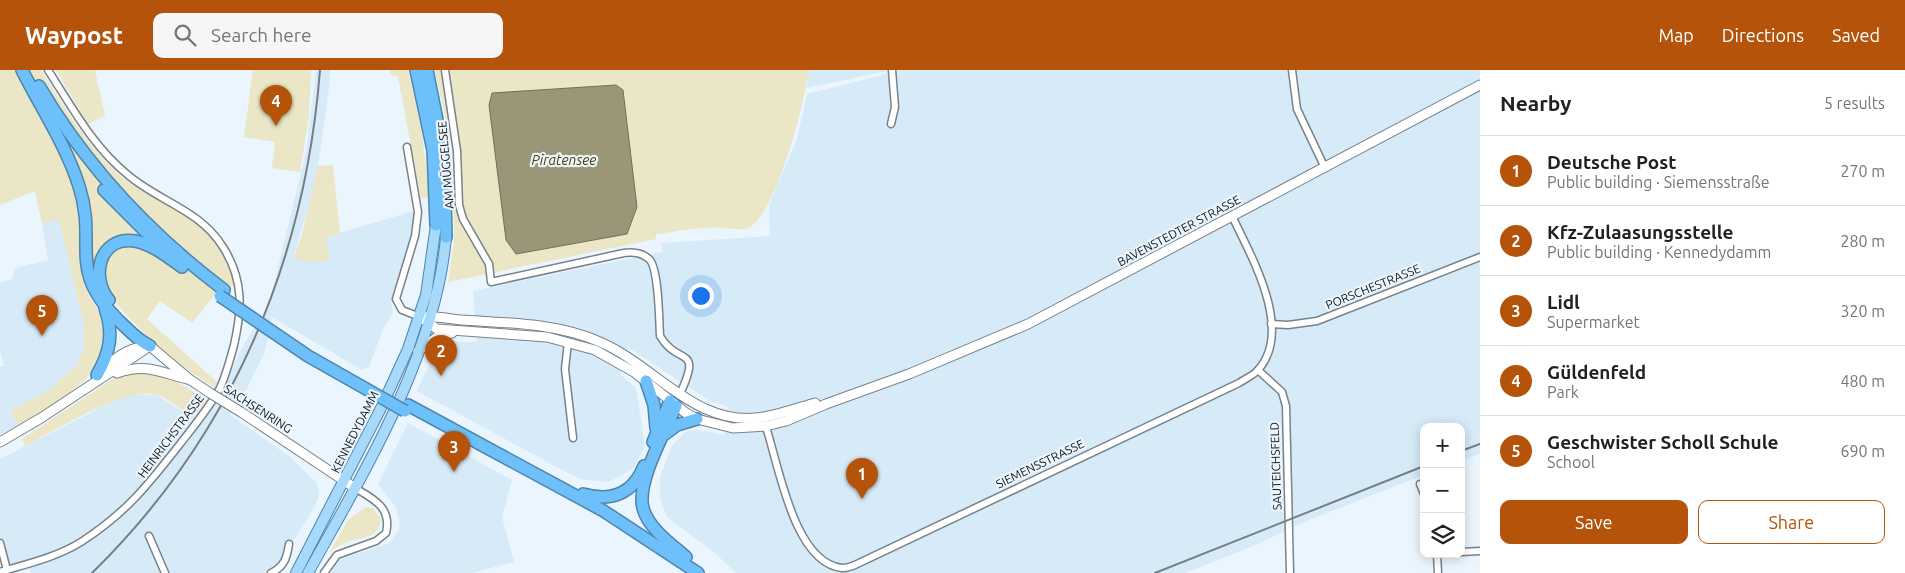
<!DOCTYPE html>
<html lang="en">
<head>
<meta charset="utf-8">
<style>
	:root { --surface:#fff; --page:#f6f6f6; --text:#202124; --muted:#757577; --line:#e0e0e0; --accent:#b45309 }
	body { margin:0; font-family:Ubuntu,sans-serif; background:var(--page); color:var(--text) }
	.controls { position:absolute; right:15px; bottom:15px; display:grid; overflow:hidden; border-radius:10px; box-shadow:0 2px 12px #0003 }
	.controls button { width:45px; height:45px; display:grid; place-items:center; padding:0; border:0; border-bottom:1px solid var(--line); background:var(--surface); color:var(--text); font:25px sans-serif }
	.you { position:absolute; left:700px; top:225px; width:18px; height:18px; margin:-12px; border:4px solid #fff; border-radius:50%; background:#1a73e8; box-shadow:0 0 0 8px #1a73e833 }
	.badge { display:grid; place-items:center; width:32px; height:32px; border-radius:50%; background:var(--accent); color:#fff; font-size:16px; font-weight:700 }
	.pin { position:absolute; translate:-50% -41px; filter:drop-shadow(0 1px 2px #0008) }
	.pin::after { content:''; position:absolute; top:26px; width:18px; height:15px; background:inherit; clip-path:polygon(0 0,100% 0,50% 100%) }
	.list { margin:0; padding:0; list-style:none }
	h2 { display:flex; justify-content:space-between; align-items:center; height:65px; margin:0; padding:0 20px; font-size:21px }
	h2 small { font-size:16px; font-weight:400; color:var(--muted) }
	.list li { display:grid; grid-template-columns:32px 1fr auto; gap:15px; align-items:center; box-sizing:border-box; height:70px; padding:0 20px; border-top:1px solid var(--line) }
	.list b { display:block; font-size:19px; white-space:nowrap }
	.list p { margin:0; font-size:16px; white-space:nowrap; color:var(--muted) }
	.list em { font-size:16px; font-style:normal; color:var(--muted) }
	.actions { display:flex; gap:10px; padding:15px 20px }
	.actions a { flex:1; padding:11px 0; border:1px solid var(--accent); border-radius:10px; text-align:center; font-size:18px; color:var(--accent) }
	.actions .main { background:var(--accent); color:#fff }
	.icon { flex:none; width:28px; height:28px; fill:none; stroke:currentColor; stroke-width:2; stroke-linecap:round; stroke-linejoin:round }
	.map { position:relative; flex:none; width:1480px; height:503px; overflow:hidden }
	header { display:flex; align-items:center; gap:30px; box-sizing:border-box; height:70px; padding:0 25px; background:var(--accent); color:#fff }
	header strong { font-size:24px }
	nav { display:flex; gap:28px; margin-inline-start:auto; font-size:18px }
	.search { width:350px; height:45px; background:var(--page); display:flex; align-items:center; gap:12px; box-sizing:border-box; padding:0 18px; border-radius:10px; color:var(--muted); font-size:19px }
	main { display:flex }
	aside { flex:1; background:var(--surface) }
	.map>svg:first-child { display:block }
	.built { fill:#d7eaf7 }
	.green { fill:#eae6c6 }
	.water { fill:#9a9677; stroke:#72705b }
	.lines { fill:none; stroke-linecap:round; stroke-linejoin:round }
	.street-casing { stroke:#78828a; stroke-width:9 }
	.secondary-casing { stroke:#78828a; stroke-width:11 }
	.primary-casing { stroke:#4e85ab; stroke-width:12 }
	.highway-casing { stroke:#4e85ab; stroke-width:14 }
	.street { stroke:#fff; stroke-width:6 }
	.secondary { stroke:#fff; stroke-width:9 }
	.primary { stroke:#a7d9fb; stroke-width:10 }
	.highway { stroke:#6dc0f9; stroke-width:11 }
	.rail { stroke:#767e83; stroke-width:2 }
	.secondary-bridge-casing { stroke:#78828a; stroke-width:11; stroke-linecap:butt }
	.highway-bridge-casing { stroke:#4e85ab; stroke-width:14; stroke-linecap:butt }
	.secondary-bridge { stroke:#fff; stroke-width:9 }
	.highway-bridge { stroke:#6dc0f9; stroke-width:11 }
	.labels { text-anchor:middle; stroke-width:4.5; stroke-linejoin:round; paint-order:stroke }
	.street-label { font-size:12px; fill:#13171a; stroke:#eaf5fe }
	.water-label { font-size:14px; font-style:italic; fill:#494106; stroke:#eaf5fe }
</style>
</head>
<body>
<header>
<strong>Waypost</strong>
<div class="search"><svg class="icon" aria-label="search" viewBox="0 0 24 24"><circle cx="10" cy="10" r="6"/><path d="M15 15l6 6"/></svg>Search here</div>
<nav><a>Map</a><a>Directions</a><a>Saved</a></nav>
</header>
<main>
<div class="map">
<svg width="1480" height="503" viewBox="0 0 1480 503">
	<rect width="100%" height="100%" fill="#eaf5fe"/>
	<g class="built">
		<path d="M316 0H330V11L316 110 293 189 330 190 326 169 340 163 414 141 413 163 391 233 393 243 383 259 369 297 362 300 272 247 264 284 241 330 230 345 289 386 317 414 319 425 315 436 285 485 277 497 263 503H31L29 496 9 501 0 467V389L103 336 131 325H157L198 352 212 333 216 335 239 283 253 259 265 243 273 218 306 82Z"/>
		<path d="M809 0H891L807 18Z"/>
		<path d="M902 0H1480V384L1461 391V357H1424V405L1306 451 1258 474 1185 503H736L714 482 667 447 660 428V407L672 376 686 361 698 360 724 365 729 337 710 331 629 278 620 304 636 318 645 376 633 399 609 412 579 409 417 321 436 280 448 272H477L473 221 662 182 661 173 770 166 769 135 797 69 807 24Z"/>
		<path d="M59 150 84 255V277L78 294 49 320 11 340 17 356 0 364V297L4 296 0 281V213L12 209 16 198 48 190 42 153Z"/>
		<path d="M408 353 512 410 502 447 514 492 471 503H331L337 490 390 473 399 459 400 455 396 438 378 414Z"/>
	</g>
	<g class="green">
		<path d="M0 0H41C64 37 86 74 118 104 134 119 155 126 175 136 206 152 226 183 235 216L219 219 192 253 160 231 147 249 218 313 214 317C174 294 138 259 108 224L95 221 88 225C93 232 99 240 101 248 121 303 54 333 17 356L11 340 49 320 78 294 84 277V255L59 150 42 153 35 121 0 135Z"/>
		<path d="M56 0H95L105 46 88 54Z"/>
		<path d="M253 0H311L309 46 300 102 272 98 275 72 244 67Z"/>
		<path d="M389 0H408L422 63 429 127 421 129 398 7 391 5Z"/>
		<path d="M435 0H809C805 31 776 146 748 158 742 161 731 158 725 158 702 156 678 162 656 164V169L448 212 454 172 453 82Z"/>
		<path d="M333 95 340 163 326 169 330 190 312 192 293 189 301 168 318 96Z"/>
		<path d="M143 301 174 310 212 333 199 353C188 345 168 328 157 325 126 316 54 361 25 376L22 369 117 306Z"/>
		<path d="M366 437 373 438 381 449C378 468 366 467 349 471 341 474 335 478 329 483L348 450Z"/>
	</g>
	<path class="water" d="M616 15 623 20 637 137 627 164 516 184 506 170 489 35 492 23Z"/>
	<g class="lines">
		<defs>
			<g id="street">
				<path d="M445 0 457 81 459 135 463 149 489 194 491 212 619 184C629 182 640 181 649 189 659 198 659 250 660 266 678 297 703 274 680 324"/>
				<path d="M1292 0 1297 39 1325 98"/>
				<path d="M891 54 895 37 892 0"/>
				<path d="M407 77 418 142 415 166 396 229 402 240 420 247"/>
				<path d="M1271 254 1288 255 1317 251 1480 187"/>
				<path d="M568 272 565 299 573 368"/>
				<path d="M1258 300 1282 322 1286 336 1290 503"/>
				<path d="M765 354C778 391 793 493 842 498 847 498 853 496 857 494L1239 313C1245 309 1254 305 1258 300 1294 260 1251 186 1233 148"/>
				<path d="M1420 414 1424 424"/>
				<path d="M149 466 165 503"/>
				<path d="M0 473 7 500"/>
				<path d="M1461 482 1480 481"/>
				<path d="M1437 484 1438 503"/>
				<path d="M0 502C27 494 57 487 81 472 126 443 148 415 180 374 194 356 209 338 220 318 226 305 230 290 234 275 242 240 244 210 223 177 200 140 160 132 128 105 93 77 72 37 48 0"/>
				<path d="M271 503C284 497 287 488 289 474"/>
				<path d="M324 503 337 485 376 471 386 463C392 438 374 429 355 418"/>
			</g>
			<g id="secondary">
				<path d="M420 247 437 259 547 267 595 280 634 302 686 343 697 349 733 358 766 356 786 351 826 334 909 304 1028 254 1480 15"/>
				<path d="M425 247C437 246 450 249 462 250 508 253 557 253 600 272 656 296 697 359 764 347 781 344 798 338 815 333"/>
				<path d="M418 281 437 267 452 263"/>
				<path d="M102 301C115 287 131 276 150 276L189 309 210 323"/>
				<path d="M117 303C147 293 159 302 187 309"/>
				<path d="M241 342 355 418"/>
				<path d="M0 372 41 348 150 276"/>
			</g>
			<g id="primary">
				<path d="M296 503 380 340 408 279 426 225 436 155"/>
				<path d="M308 503C364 402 436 284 446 167"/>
			</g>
			<g id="highway">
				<path d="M22 0C41 38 66 75 79 116 98 175 66 198 118 250 129 260 137 270 150 276"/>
				<path d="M416 0 433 80 436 155"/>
				<path d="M427 0 444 85 446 167"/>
				<path d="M39 16C86 96 150 164 224 220"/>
				<path d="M104 120 165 181"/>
				<path d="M109 230C90 207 99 166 135 171 152 174 168 187 182 197"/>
				<path d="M97 305C110 282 114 264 105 238"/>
				<path d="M646 311 654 335 656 358"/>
				<path d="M408 335 602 440 698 503"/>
				<path d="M676 336C666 360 636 412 643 438 648 458 671 474 686 487"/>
				<path d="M665 364 677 355 697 349"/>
				<path d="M653 372 670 331"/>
				<path d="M583 424C611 432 633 424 644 396"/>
			</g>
		</defs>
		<use href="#street" class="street-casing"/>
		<use href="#secondary" class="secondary-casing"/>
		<use href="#primary" class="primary-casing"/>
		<use href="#highway" class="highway-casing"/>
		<use href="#street" class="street"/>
		<use href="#secondary" class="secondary"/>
		<use href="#primary" class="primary"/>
		<use href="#highway" class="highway"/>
		<g class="rail">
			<path d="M1461 381 1480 374"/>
			<path d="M92 503C231 367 305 193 320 0"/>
			<path d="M1155 503 1424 396"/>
		</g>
		<defs>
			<path id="secondary-bridge" d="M210 323 241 342"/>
			<path id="highway-bridge" d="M220 226 308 286 405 341"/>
		</defs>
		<use href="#secondary-bridge" class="secondary-bridge-casing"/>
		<use href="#highway-bridge" class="highway-bridge-casing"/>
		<use href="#secondary-bridge" class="secondary-bridge"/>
		<use href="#highway-bridge" class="highway-bridge"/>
	</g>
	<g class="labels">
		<g class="street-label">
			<text transform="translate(446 95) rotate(-95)" y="4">AM MÜGGELSEE</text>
			<text transform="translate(1179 161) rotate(-28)" y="4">BAVENSTEDTER STRASSE</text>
			<text transform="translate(1373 217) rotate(-22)" y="4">PORSCHESTRASSE</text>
			<text transform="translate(258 339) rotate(33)" y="4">SACHSENRING</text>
			<text transform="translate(355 362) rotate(-63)" y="4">KENNEDYDAMM</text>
			<text transform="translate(171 366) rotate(-53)" y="4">HEINRICHSTRASSE</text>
			<text transform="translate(1040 394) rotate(-26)" y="4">SIEMENSSTRASSE</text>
			<text transform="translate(1276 396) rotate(-92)" y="4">SAUTEICHSFELD</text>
		</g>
		<g class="water-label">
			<text x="564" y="95">Piratensee</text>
		</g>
	</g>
</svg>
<div class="controls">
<button>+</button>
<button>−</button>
<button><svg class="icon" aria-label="layers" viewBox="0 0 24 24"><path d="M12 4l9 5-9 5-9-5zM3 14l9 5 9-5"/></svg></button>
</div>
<div class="you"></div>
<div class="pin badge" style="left:862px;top:429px">1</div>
<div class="pin badge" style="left:441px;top:306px">2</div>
<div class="pin badge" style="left:454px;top:402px">3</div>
<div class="pin badge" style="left:276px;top:56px">4</div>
<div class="pin badge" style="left:42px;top:266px">5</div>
</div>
<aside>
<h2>Nearby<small>5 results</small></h2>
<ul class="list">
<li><span class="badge">1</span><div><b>Deutsche Post</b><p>Public building · Siemensstraße</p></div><em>270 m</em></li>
<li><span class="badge">2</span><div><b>Kfz-Zulaasungsstelle</b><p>Public building · Kennedydamm</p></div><em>280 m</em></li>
<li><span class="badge">3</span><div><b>Lidl</b><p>Supermarket</p></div><em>320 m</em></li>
<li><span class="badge">4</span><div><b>Güldenfeld</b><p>Park</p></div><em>480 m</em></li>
<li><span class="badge">5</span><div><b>Geschwister Scholl Schule</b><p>School</p></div><em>690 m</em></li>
</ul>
<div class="actions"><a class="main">Save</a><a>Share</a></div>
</aside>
</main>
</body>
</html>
